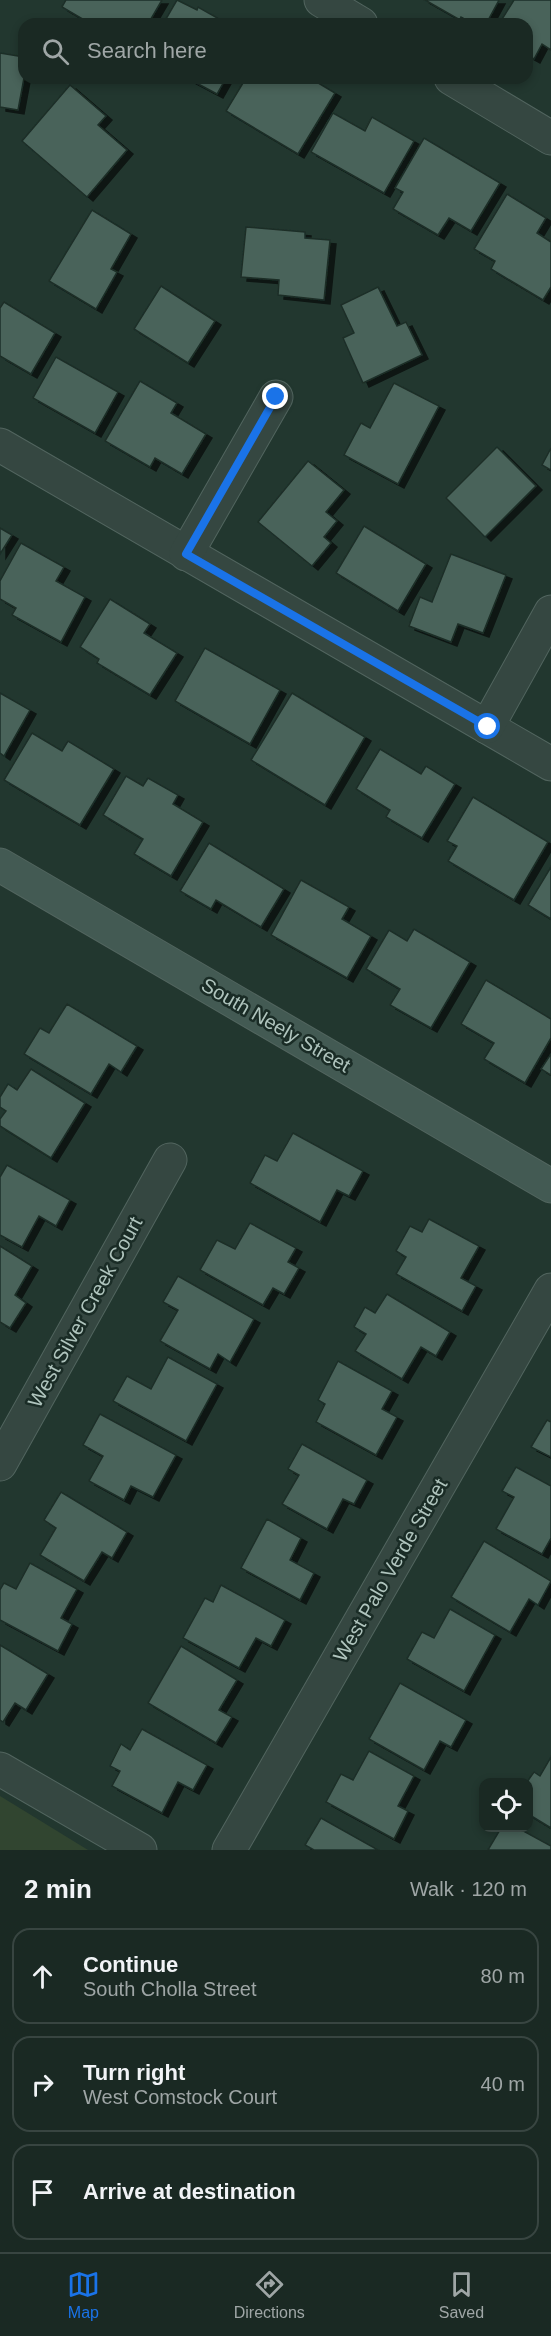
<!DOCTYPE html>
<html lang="en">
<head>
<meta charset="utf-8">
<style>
	:root { --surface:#1a2923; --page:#23312b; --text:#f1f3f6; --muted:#9fa6a6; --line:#384541; --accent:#1a73e8 }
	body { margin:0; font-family:Arial,sans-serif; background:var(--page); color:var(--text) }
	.controls { position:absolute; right:18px; bottom:18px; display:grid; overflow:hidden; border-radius:12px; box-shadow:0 3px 9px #0003 }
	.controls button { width:54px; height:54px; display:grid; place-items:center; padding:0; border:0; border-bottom:2px solid var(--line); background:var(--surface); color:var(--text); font:30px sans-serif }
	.stop { position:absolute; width:18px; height:18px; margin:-14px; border:4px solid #1a73e8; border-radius:50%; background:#fff }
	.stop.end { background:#1a73e8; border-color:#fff; box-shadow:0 2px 6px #0008 }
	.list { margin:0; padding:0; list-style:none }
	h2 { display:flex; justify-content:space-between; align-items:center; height:78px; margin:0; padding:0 24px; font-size:26px }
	h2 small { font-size:20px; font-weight:400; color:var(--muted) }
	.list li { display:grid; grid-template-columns:39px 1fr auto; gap:18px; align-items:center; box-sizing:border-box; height:96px; margin:0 12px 12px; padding:0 12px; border:2px solid var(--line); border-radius:18px }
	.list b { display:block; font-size:22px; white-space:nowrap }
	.list p { margin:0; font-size:20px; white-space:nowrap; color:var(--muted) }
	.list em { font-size:20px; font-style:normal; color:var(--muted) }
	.icon { flex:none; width:33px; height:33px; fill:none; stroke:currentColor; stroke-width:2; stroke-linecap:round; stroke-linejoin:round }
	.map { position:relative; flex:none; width:551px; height:1850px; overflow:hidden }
	.search { position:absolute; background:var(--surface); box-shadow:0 3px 9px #0003; left:18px; right:18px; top:18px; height:66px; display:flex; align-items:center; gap:15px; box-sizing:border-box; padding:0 21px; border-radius:18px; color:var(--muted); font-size:22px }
	.sheet { height:402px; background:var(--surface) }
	nav { display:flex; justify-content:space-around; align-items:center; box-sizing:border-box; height:84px; border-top:2px solid var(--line); background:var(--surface); font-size:16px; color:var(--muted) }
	nav a { display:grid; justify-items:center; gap:3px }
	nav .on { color:var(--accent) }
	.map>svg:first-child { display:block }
	.green { fill:#314530 }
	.building { fill:#4a635a; stroke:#1c2e28; stroke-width:1.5; filter:url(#shadow) }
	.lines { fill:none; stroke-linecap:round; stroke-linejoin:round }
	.street-casing { stroke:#52655f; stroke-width:35 }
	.secondary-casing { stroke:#52655f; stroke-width:35 }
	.street { stroke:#354741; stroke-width:33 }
	.secondary { stroke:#435a53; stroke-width:33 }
	.route { stroke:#1a73e8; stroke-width:8 }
	.labels { text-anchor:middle; stroke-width:5; stroke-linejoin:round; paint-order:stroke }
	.street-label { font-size:20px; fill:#afc4bd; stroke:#1a2c26 }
</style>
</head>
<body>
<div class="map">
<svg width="551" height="1850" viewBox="0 0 551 1850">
	<defs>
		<filter id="shadow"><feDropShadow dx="6" dy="4" stdDeviation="0" flood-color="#0009"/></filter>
	</defs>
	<rect width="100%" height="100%" fill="#22372f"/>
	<path class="green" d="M0 1796 88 1850H0Z"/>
	<g class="building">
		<path d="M66 0H162L148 24H109L100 19 97 24H91L62 7Z"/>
		<path d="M177 0 197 10 198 7 228 24H163Z"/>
		<path d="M425 0H499L486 24H474L461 17 460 20Z"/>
		<path d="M514 0H551V50L542 44 534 59 527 55V24H499Z"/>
		<path d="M0 53 24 57V78L18 110 0 107Z"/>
		<path d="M187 78H226L217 94Z"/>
		<path d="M246 78H310L335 93 298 154 226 111Z"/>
		<path d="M70 85 106 116 98 125 127 150 87 197 22 141Z"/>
		<path d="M333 113 365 131 372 117 414 141 384 193 311 152Z"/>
		<path d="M424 138 500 183 471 231 449 218 438 235 393 209 403 192 395 188Z"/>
		<path d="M507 194 546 218 537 233 551 242V287L543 300 491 269 495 261 474 249Z"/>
		<path d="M92 210 131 234 111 269 117 272 96 309 49 281Z"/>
		<path d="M246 227 305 232V238L330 240 324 300 278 295 279 280 241 277Z"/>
		<path d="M161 286 215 321 188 363 134 329Z"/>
		<path d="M378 287 397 326 406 322 422 355 363 383 343 338 354 333 341 305Z"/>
		<path d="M4 302 55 333 31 374 0 356V308Z"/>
		<path d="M56 357 118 392 95 433 33 398Z"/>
		<path d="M140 381 177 403 171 413 206 434 182 474 155 458 150 467 105 441Z"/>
		<path d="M394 383 439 406 398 484 344 455 361 423 370 428Z"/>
		<path d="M497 447 536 486 485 537 446 498Z"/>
		<path d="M551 448V470L542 465Z"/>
		<path d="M308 461 344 490 326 512 337 521 324 537 331 543 312 566 258 522Z"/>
		<path d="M364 526 426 564 398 611 336 573Z"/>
		<path d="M0 528 12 535 0 554Z"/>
		<path d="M21 543 64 567 56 581 85 597 61 642 12 615 16 608 0 599V581Z"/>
		<path d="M451 554 506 575 483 633 458 624 451 642 409 626 420 597 432 602Z"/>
		<path d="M110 599 150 624 144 633 177 653 150 695 97 663 99 659 80 647Z"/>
		<path d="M205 648 280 690 250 744 175 701Z"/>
		<path d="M0 693 30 710 4 756 0 753Z"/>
		<path d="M292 693 365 737 325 805 251 760Z"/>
		<path d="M32 733 62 751 68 741 114 769 80 825 4 780Z"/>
		<path d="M380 749 421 774 426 766 455 784 422 838 386 817 390 810 356 789Z"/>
		<path d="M126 776 143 786 148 778 178 795 173 804 203 822 171 876 134 854 143 839 103 815Z"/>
		<path d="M473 797 548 842 514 900 448 861 457 846 447 841Z"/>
		<path d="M209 843 284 889 261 927 216 900 211 909 180 891Z"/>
		<path d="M551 867V919L528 905Z"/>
		<path d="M301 880 349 907 342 919 371 936 347 978 271 935Z"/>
		<path d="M414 929 470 962 431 1028 390 1005 400 989 366 969 389 930 407 941Z"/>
		<path d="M486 980 551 1019V1038L525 1083 484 1059 494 1043 461 1024Z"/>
		<path d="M67 1004 137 1046 121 1072 109 1064 91 1094 24 1054 40 1028 49 1033Z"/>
		<path d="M551 1054V1075L541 1069Z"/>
		<path d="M31 1069 85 1103 51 1158 0 1126V1119L6 1111 0 1107V1097L8 1084 17 1090Z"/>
		<path d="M293 1133 363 1171 349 1196 337 1190 320 1222 250 1183 265 1155 277 1161Z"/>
		<path d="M7 1165 70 1200 56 1226 39 1216 22 1247 0 1235V1177Z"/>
		<path d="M429 1219 479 1246 461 1278 476 1286 462 1311 396 1274 406 1257 396 1251 410 1226 422 1232Z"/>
		<path d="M250 1223 296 1248 288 1262 299 1268 284 1294 273 1288 263 1305 200 1270 217 1240 235 1249Z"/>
		<path d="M0 1246 32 1266 15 1295 26 1303 10 1328 0 1322Z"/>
		<path d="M178 1276 254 1319 230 1362 218 1354 210 1369 160 1341 178 1310 163 1302Z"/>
		<path d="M387 1294 450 1332 436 1356 421 1347 402 1379 355 1351 366 1334 354 1327 365 1307 375 1313Z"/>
		<path d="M168 1357 217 1384 186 1441 113 1401 127 1376 151 1389Z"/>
		<path d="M338 1361 392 1391 382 1409 397 1417 376 1455 316 1422 325 1404 318 1400Z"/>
		<path d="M100 1414 176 1455 153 1497 131 1486 124 1500 89 1481 103 1456 83 1445Z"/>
		<path d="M547 1420 551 1422V1457L531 1447Z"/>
		<path d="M302 1444 367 1480 354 1504 343 1499 327 1529 282 1504 299 1475 288 1469Z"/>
		<path d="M516 1467 551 1486V1538L542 1554 496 1529 514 1497 502 1491Z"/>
		<path d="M61 1492 127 1532 112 1558 102 1552 84 1581 40 1555 56 1528 44 1520Z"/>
		<path d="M267 1519 301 1538 290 1560 314 1573 300 1600 241 1568Z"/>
		<path d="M484 1541 551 1581 538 1605 529 1599 510 1632 451 1597Z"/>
		<path d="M30 1563 77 1589 61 1618 72 1624 58 1651 0 1620V1590L4 1583 16 1589Z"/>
		<path d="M221 1585 285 1620 271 1646 256 1638 239 1668 183 1638 205 1598 213 1602Z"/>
		<path d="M450 1609 495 1635 464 1691 407 1659 422 1632 434 1638Z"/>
		<path d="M0 1645 48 1674 26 1710 15 1703 3 1722 0 1720Z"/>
		<path d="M181 1646 237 1680 219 1710 232 1717 216 1743 148 1703Z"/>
		<path d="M400 1683 466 1720 451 1747 440 1741 424 1770 369 1739Z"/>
		<path d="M142 1729 207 1765 193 1790 178 1782 162 1813 112 1786 120 1771 110 1766 121 1744 130 1750Z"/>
		<path d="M369 1751 414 1776 398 1806 408 1811 394 1839 326 1802 341 1774 353 1780Z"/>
		<path d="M551 1757V1828L528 1814 527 1782 534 1772 540 1776Z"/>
		<path d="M321 1818 378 1850H314L305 1845Z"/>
		<path d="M501 1828H518L551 1846V1850H488Z"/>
	</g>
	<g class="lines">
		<defs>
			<g id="street">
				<path d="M321 0 361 24"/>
				<path d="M451 78 551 138"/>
				<path d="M0 445 551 764"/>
				<path d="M186 554 276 397"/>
				<path d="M487 727 551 612"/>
				<path d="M0 1464 170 1160"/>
				<path d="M0 1769 140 1850"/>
				<path d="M229 1850 551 1290"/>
			</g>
			<path id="secondary" d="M0 865 551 1186"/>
		</defs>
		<use href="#street" class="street-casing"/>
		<use href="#secondary" class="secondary-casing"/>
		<use href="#street" class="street"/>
		<use href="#secondary" class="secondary"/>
	</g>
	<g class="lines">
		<path class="route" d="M276 397 186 554 488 727"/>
	</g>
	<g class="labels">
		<g class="street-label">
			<text transform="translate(276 1025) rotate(30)" y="7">South Neely Street</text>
			<text transform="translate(85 1312) rotate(-61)" y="7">West Silver Creek Court</text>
			<text transform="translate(390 1570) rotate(-60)" y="7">West Palo Verde Street</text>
		</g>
	</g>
</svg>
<div class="controls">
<button><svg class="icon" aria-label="locate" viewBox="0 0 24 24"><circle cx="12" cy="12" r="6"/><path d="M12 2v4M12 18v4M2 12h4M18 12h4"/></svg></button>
</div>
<div class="stop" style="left:488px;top:727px"></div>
<div class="stop end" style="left:276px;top:397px"></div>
<div class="search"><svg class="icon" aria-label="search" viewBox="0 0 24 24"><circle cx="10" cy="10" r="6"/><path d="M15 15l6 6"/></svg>Search here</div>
</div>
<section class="sheet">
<h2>2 min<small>Walk · 120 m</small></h2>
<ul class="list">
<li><svg class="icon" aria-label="ahead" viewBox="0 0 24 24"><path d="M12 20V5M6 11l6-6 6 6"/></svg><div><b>Continue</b><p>South Cholla Street</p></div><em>80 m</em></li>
<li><svg class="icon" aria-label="right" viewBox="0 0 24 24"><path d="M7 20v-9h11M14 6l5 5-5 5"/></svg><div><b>Turn right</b><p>West Comstock Court</p></div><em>40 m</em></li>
<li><svg class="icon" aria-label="arrive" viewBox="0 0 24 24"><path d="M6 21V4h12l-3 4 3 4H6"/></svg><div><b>Arrive at destination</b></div></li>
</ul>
</section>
<nav>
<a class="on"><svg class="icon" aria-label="map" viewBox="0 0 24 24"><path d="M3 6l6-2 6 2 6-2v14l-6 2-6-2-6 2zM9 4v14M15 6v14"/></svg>Map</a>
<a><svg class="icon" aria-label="directions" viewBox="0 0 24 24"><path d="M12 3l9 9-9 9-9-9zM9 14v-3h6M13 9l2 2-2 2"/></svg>Directions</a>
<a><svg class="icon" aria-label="saved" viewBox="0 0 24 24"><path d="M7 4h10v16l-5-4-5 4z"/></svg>Saved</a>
</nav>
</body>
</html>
